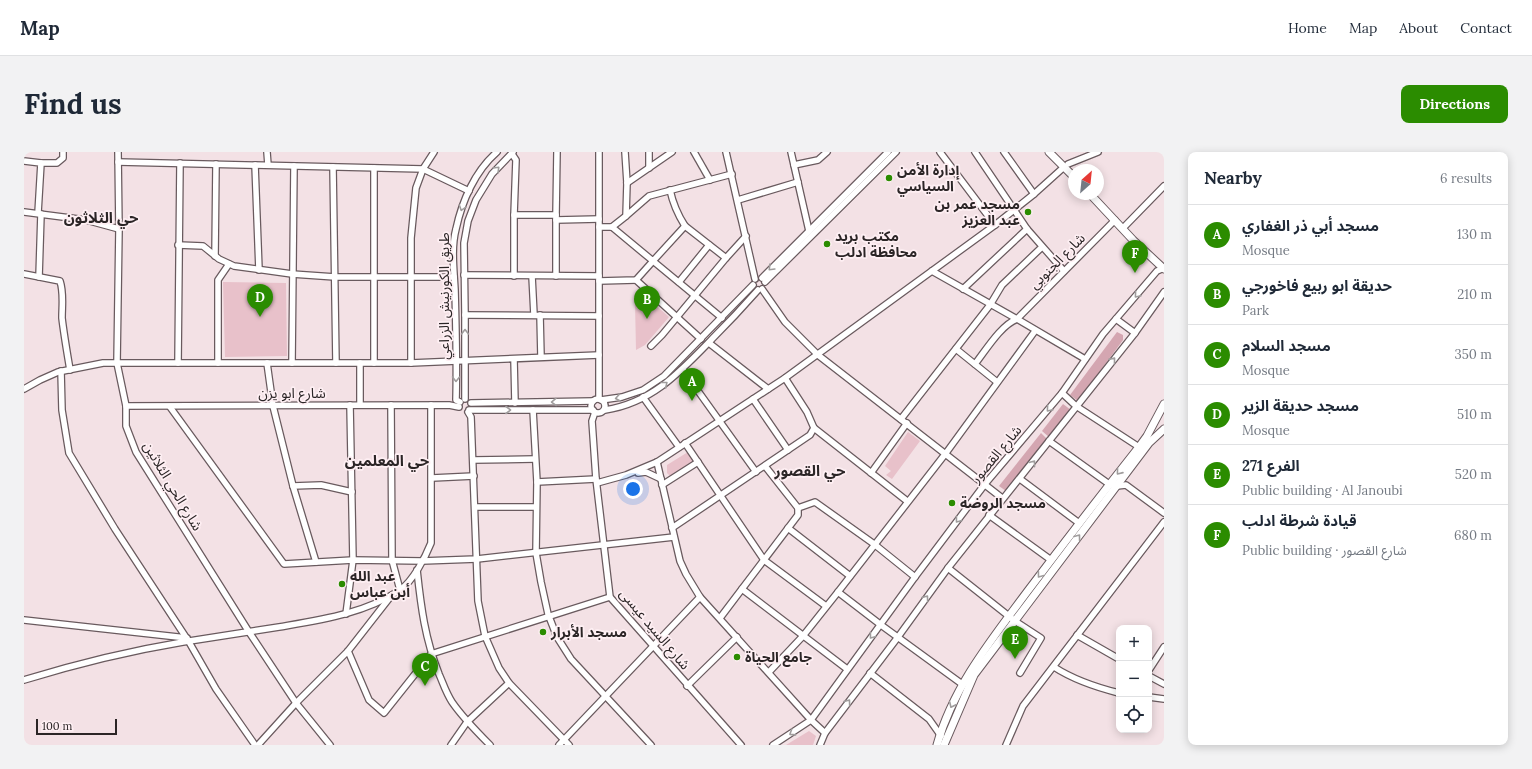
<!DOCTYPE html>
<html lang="en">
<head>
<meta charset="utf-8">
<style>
	:root { --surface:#fff; --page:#f2f2f3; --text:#1f2937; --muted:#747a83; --line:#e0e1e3; --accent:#2b8c00 }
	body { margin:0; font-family:Lora,"Noto Sans Arabic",serif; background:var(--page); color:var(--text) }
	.controls { position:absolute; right:12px; bottom:12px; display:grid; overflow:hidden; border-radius:8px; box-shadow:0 2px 10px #0003 }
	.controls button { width:36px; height:36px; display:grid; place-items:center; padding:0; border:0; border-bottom:1px solid var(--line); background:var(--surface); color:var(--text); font:20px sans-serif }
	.compass { position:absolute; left:1044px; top:12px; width:36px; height:36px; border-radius:50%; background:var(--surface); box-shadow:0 2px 10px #0003; rotate:27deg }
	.scale { position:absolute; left:12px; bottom:10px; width:81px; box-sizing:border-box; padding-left:4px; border:2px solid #2b2526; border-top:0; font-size:11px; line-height:14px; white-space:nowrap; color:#2b2526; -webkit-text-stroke:3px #feeff3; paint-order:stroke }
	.you { position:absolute; left:609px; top:337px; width:14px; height:14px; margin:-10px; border:3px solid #fff; border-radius:50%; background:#1a73e8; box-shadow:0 0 0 6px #1a73e833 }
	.badge { display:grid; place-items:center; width:26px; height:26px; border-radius:50%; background:var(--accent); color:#fff; font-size:13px; font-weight:700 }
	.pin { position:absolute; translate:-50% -33px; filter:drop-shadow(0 1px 2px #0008) }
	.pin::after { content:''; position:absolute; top:21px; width:14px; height:12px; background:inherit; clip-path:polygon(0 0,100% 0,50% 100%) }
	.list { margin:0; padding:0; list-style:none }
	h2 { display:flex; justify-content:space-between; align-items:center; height:52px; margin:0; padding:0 16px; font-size:17px }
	h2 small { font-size:13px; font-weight:400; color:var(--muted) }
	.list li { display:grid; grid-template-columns:26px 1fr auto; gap:12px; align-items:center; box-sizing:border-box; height:60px; padding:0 16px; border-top:1px solid var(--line) }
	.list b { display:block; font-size:15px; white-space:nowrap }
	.list p { margin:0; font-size:13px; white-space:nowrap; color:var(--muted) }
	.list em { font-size:13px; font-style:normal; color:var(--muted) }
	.icon { flex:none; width:22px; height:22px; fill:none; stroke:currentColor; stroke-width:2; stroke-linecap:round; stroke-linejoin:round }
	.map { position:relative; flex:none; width:1140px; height:593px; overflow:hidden; border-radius:8px }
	header { display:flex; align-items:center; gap:24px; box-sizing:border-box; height:56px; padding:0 20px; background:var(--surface); border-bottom:1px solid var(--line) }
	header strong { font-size:19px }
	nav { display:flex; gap:22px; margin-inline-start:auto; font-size:14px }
	.intro { display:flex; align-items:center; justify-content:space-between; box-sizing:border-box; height:96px; padding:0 24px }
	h1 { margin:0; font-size:28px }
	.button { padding:10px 18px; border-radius:8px; background:var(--accent); color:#fff; font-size:14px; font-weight:700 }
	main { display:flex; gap:24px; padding:0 24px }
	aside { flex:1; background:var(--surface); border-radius:8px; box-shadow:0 2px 10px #0003 }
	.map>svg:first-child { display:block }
	.green { fill:#e8c1ca }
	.forest { fill:#d4a6b1 }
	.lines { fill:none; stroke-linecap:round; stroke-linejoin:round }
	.minor-casing { stroke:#695a5e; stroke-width:8 }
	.major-casing { stroke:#695a5e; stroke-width:9 }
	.minor { stroke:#fff; stroke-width:5.5 }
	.major { stroke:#fff; stroke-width:7 }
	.oneway { stroke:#a09d9d }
	.poi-dot { fill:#2b8c00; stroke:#feeff3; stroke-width:1.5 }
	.labels { text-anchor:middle; stroke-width:3.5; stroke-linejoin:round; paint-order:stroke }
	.poi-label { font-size:14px; font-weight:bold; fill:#2b2526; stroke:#feeff3; text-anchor:start }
	.street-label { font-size:14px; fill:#2b2526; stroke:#feeff3 }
	.neighbourhood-label { font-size:15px; font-weight:bold; fill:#2b2526; stroke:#feeff3 }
</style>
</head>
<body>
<header>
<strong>Map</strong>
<nav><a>Home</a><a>Map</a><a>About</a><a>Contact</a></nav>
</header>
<div class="intro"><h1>Find us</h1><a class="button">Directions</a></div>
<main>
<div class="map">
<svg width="1140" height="593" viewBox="0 0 1140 593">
	<rect width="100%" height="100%" fill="#f3e1e5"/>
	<g class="green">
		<path d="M199 130 262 131 263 204 201 205Z"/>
		<path d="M617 140 645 165 621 193 612 198 611 151Z"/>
		<path d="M884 280 896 289 868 327 862 323 867 319 861 314Z"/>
		<path d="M664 300 671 310 647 325 643 321V313Z"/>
		<path d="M785 579 792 584 789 593H762Z"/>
	</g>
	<g class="forest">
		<path d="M1093 180 1099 183V188L1054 249 1046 243Z"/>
		<path d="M1039 252 1047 258 1025 285 1018 279Z"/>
		<path d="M1017 281 1023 287 982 339 975 334Z"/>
	</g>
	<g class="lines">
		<defs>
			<g id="minor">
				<path d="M94 0 95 77 93 211 102 254V274L112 300 225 480 272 551 306 593"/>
				<path d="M243 0 244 13"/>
				<path d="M575 0V247"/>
				<path d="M625 0V16"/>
				<path d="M670 0 686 28"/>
				<path d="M702 0 731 127"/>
				<path d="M767 0 785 79"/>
				<path d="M916 0 971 73"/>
				<path d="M951 0 1003 77 1040 119"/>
				<path d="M980 0 1010 42"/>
				<path d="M488 2 492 8 490 63V124"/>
				<path d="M0 9 17 11 14 61"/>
				<path d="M94 10 399 17 445 39"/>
				<path d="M17 11H33L39 6V0"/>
				<path d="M1044 12 1074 0"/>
				<path d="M231 13 235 118"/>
				<path d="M770 13 794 8 803 0"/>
				<path d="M309 15 312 211"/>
				<path d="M350 16V211"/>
				<path d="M603 31 648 0"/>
				<path d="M646 38C649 52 654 63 661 74"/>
				<path d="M714 48 774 30"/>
				<path d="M0 60 62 68 95 77"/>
				<path d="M490 63H532"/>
				<path d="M602 64 625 44 708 22"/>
				<path d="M532 68 575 67"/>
				<path d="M1101 74 1140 34"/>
				<path d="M575 75H588L629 109 661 74 702 106 722 84"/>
				<path d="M588 75 602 64 603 31 601 0"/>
				<path d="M154 93 179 94 195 107 210 114 268 122 311 125H430"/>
				<path d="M191 104 192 12"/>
				<path d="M908 119 993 167 1061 207"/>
				<path d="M0 122 36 129C40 141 38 153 38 166 40 183 43 200 46 218"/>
				<path d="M440 123 575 124"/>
				<path d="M508 124 510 163"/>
				<path d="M532 124V63L533 0"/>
				<path d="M15 125 17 62"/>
				<path d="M738 126 864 0"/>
				<path d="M612 128 677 187"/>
				<path d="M575 129 612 128 629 109 698 166"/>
				<path d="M655 130 685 93"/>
				<path d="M741 130 872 0"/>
				<path d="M738 137 761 170 794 203 978 346"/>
				<path d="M939 137 1003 77"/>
				<path d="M441 163 575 164"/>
				<path d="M516 163 517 205"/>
				<path d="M1092 167 1111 181"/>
				<path d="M685 191 744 237"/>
				<path d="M627 194 638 183 702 106"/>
				<path d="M932 197 973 230"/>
				<path d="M490 207 491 251"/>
				<path d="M154 211 156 11"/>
				<path d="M194 211V128L205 112"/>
				<path d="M243 211 249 254 269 334 292 410"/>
				<path d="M268 211 270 14"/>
				<path d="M387 211V86L392 36 399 17 410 0"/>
				<path d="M951 212C962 198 977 173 993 167L1091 68"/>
				<path d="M659 218 732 320"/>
				<path d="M37 219 38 258 45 301 91 377 165 490 192 537 231 593"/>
				<path d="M0 237 16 228 34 220 79 211H387L575 203"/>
				<path d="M1038 241 1052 254 1115 295"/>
				<path d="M619 245 655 295"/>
				<path d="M441 247V163L440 91 444 69 452 48 468 22 489 0"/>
				<path d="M729 247 764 298"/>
				<circle cx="574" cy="254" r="7"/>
				<path d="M577 248 598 245 619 238 640 224 729 133"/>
				<path d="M436 250 432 248C433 211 432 174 431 138 430 118 427 96 432 77 438 49 451 19 473 0"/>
				<path d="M447 251 569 249"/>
				<path d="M336 253V211"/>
				<path d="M367 253 368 408 376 438"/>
				<path d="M102 254 425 253 435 255"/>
				<path d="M146 255 260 412 329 408 398 409 453 407 650 385"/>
				<path d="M445 258H569"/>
				<path d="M509 258 513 330 512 401 517 430 524 462 533 485 547 507 627 593"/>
				<path d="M581 258C628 251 656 220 688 187 704 171 719 155 734 138"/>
				<path d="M444 260 447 265 454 449 461 484 475 516 485 531 545 593"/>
				<path d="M571 260 568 269 572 327 586 445 717 593"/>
				<path d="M877 267 966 153 978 133 1018 95"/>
				<path d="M790 276 883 349"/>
				<path d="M1025 289 1085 332 1093 334 1102 333 1140 361"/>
				<path d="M661 291 740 408 802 454"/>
				<path d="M449 308 511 307"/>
				<path d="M633 310 656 409 662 422 676 445 787 568 801 581"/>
				<path d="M614 321 622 320 637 327"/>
				<path d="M847 321 883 271"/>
				<path d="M408 326 450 324"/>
				<path d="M996 327 1055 371"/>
				<path d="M513 330 572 327"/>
				<path d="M573 331 602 323 633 310 761 226 971 73 1010 42 1040 15"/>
				<path d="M638 333 674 310"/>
				<path d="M269 334 297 333 328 340"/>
				<path d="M451 355H512"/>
				<path d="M774 356 791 350 850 392 891 425"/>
				<path d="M965 363 1027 408"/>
				<path d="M648 376 786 283 790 276 783 260 761 226"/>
				<path d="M764 376 826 424"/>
				<path d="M924 416 991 469 1017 486 996 521"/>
				<path d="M393 418C397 455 401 487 415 522 419 531 422 541 428 550 439 566 452 579 466 593"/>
				<path d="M718 437 823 517"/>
				<path d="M814 440 857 473 938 532"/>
				<path d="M322 462 329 408 326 253"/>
				<path d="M696 466 774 363V356L741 314"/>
				<path d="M0 468 163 486"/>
				<path d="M1053 483 1095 507"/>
				<path d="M324 499 345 548 360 561 407 502 586 445"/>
				<path d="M1030 515C1050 528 1071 535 1095 541"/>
				<path d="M1125 518 1140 495"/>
				<path d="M745 520 779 484 814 440 922 301 1011 179"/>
				<path d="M846 521 905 567 917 584"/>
				<path d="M1125 524 1140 532"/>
				<path d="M0 528C52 512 105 499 159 490 191 485 223 480 255 475 296 468 340 462 376 438 389 429 401 406 407 391V253"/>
				<path d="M663 534 713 485"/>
				<path d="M1125 545 1140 547"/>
				<path d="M234 593 272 551 324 499 367 444"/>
				<path d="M427 593 443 570 485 531"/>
				<path d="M535 593 676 445"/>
				<path d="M749 593 787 568 891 425 961 332 1038 241 1079 182 1133 119 1140 116"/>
				<path d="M796 593 801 581 874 485 924 416 1111 181 1140 140"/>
				<path d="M982 593 999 554 1140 370"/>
			</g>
			<g id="major">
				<path d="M1025 0 1050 25"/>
				<path d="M1066 42 1109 88 1140 117"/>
				<path d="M913 593C929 535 968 487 1003 440 1040 391 1077 343 1115 295L1123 284 1140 252"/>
				<path d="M920 593 950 523 1125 291 1140 277"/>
			</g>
		</defs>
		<use href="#minor" class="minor-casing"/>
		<use href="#major" class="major-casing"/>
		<use href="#minor" class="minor"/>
		<use href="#major" class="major"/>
	</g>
	<defs><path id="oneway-chevron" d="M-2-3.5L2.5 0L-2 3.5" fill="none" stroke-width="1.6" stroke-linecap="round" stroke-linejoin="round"/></defs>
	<g class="oneway">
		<use href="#oneway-chevron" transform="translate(473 17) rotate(-45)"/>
		<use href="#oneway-chevron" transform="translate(438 56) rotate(108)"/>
		<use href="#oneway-chevron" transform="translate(747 116) rotate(135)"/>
		<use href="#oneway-chevron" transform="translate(1113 143) rotate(130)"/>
		<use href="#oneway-chevron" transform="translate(441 180) rotate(-90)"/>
		<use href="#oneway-chevron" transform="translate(1089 208) rotate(-51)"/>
		<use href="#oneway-chevron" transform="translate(432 227) rotate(91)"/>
		<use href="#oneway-chevron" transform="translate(641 232) rotate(-39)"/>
		<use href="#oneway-chevron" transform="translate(594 246) rotate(170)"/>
		<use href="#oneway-chevron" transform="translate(530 250) rotate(179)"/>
		<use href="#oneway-chevron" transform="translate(1025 257) rotate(130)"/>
		<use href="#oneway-chevron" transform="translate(484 258)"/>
		<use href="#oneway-chevron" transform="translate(1009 311) rotate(-52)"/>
		<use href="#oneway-chevron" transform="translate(1095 320) rotate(129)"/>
		<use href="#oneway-chevron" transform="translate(934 368) rotate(127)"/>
		<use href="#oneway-chevron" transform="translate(1054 385) rotate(-53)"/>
		<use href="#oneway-chevron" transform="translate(1016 423) rotate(127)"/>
		<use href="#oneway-chevron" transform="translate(902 446) rotate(-54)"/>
		<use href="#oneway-chevron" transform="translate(848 484) rotate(127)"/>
		<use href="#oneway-chevron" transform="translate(824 550) rotate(-54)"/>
		<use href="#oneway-chevron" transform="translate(928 553) rotate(115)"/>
		<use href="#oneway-chevron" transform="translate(768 581) rotate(147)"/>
	</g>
	<g class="poi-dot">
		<circle cx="865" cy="26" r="4"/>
		<circle cx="1004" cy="60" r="4"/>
		<circle cx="803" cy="92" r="4"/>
		<circle cx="928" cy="351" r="4"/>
		<circle cx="318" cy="432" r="4"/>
		<circle cx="519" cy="480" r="4"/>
		<circle cx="713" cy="505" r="4"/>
	</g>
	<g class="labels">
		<g class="poi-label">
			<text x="873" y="23">إدارة الأمن<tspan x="873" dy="16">السياسي</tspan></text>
			<text x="996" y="57" text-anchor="end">مسجد عمر بن<tspan x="996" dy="16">عبد العزيز</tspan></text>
			<text x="811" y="89">مكتب بريد<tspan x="811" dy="16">محافظة ادلب</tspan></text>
			<text x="936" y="356">مسجد الروضة</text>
			<text x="326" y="429">عبد الله<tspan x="326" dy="16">أبن عباس</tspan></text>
			<text x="527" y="485">مسجد الأبرار</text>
			<text x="721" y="510">جامع الحياة</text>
		</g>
		<g class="street-label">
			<text transform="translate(1033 109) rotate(-45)" y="5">شارع الجنوبي</text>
			<text transform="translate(420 144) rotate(-90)" y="5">طريق الكورنيش الزراعي</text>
			<text x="268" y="246">شارع ابو يزن</text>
			<text transform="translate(972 302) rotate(-50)" y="5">شارع القصور</text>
			<text transform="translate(149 334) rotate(59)" y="5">شارع الحي الثلاثين</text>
			<text transform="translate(631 477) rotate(50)" y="5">شارع السيد عيسى</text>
		</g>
		<g class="neighbourhood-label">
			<text x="77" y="71">حي الثلاثون</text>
			<text x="363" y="314">حي المعلمين</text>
			<text x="786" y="324">حي القصور</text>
		</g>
	</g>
</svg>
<div class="controls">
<button>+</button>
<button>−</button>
<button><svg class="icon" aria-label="locate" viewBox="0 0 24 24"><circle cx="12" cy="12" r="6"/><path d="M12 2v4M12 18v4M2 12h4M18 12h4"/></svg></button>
</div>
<svg class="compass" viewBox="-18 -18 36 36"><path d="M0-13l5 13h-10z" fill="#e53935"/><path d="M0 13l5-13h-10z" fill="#747a83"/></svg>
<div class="scale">100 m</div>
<div class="you"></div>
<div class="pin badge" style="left:668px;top:249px">A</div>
<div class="pin badge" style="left:623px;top:167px">B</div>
<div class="pin badge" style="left:401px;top:534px">C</div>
<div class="pin badge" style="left:236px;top:165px">D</div>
<div class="pin badge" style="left:991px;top:507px">E</div>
<div class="pin badge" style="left:1111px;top:121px">F</div>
</div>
<aside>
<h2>Nearby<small>6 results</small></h2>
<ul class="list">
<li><span class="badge">A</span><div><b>مسجد أبي ذر الغفاري</b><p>Mosque</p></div><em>130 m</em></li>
<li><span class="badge">B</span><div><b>حديقة ابو ربيع فاخورجي</b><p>Park</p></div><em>210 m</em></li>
<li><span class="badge">C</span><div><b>مسجد السلام</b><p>Mosque</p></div><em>350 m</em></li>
<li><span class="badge">D</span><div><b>مسجد حديقة الزير</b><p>Mosque</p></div><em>510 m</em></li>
<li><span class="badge">E</span><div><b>الفرع 271</b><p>Public building · Al Janoubi</p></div><em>520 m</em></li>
<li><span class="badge">F</span><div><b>قيادة شرطة ادلب</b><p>Public building · شارع القصور</p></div><em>680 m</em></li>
</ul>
</aside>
</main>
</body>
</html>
